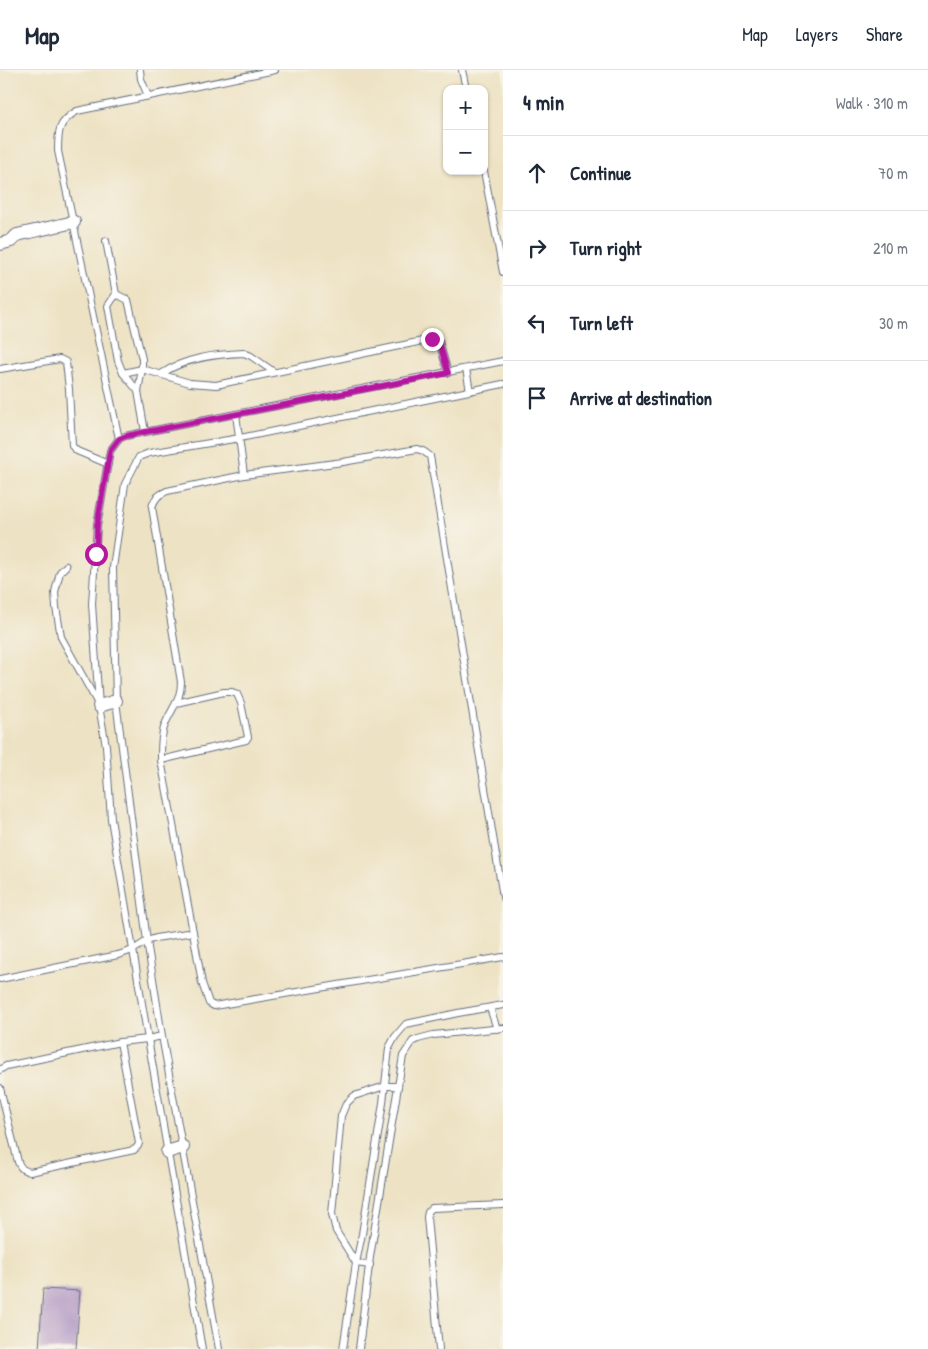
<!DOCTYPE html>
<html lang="en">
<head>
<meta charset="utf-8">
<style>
	:root { --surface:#fff; --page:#f6f6f7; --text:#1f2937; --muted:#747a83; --line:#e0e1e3 }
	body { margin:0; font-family:"Patrick Hand",sans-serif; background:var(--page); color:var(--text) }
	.controls { position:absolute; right:15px; top:15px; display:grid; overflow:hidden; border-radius:10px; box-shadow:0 1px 4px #0004 }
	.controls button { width:45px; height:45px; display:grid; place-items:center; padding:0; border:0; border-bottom:1px solid var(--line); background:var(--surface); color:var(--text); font:25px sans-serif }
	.stop { position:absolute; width:15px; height:15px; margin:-11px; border:4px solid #b5179e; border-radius:50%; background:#fff }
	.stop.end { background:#b5179e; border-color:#fff; box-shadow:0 1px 5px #0008 }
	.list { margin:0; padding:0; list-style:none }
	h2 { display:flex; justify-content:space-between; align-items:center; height:65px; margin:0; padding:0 20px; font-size:21px }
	h2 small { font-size:16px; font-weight:400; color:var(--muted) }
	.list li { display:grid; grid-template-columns:32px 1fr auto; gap:15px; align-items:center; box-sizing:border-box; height:75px; padding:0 20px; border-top:1px solid var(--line) }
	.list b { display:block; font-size:19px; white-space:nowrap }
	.list em { font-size:16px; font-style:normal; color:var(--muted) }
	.icon { flex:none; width:28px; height:28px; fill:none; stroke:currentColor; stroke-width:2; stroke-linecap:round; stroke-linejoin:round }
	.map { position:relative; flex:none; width:503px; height:1279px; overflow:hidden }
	header { display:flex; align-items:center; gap:30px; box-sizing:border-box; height:70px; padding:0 25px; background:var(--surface); border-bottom:1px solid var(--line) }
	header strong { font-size:24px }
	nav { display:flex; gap:28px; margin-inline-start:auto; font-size:18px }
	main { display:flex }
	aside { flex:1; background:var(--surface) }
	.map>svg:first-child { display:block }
	.building { fill:#b8a0c7 }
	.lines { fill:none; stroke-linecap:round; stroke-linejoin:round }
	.lane-casing { stroke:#646e81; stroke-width:8 }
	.street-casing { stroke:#646e81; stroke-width:14 }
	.lane { stroke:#fff; stroke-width:6 }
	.street { stroke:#fff; stroke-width:12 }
	.route { stroke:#b5179e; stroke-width:6 }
</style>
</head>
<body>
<header>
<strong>Map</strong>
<nav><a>Map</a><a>Layers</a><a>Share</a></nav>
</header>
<main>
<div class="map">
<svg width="503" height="1279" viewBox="0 0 503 1279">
	<rect width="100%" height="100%" fill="#f7f3e8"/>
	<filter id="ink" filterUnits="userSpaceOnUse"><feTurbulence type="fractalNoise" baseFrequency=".02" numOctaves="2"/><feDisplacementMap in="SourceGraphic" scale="10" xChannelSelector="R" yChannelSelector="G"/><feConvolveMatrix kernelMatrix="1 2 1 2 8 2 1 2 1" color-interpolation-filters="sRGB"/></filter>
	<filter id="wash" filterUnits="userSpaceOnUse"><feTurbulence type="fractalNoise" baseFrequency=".0096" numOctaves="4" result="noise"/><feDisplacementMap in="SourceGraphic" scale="20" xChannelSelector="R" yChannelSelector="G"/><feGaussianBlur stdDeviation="1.12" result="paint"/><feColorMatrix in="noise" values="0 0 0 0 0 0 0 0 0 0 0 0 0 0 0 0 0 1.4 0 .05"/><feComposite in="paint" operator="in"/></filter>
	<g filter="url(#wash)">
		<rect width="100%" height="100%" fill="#ede2c3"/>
		<g id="blocks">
			<path class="building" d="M43 1219 80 1221 76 1279H39Z"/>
		</g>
	</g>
	<g filter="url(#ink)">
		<use href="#blocks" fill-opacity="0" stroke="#646e81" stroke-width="1"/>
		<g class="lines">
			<defs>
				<g id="lane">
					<path d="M140 0 141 9 148 26"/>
					<path d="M462 0 466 19"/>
					<path d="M484 101 503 202"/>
					<path d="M106 171 116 224 108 236 118 291 123 303 138 321"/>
					<path d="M116 224 128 230 142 289V299L138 321 145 362"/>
					<path d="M0 299 60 289 66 292 69 319 72 376 77 381 108 394"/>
					<path d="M466 299 470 321"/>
					<path d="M123 303 142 299 190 313 216 315 432 269H436L439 271 448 303"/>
					<path d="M161 304C185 288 215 284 244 283L251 286 274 302"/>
					<path d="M236 344 244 405"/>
					<path d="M119 369 58 81C58 61 58 52 77 41L275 0"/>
					<path d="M66 496 60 502 55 522 56 537 61 567 97 632"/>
					<path d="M161 690 246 670 248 667 241 633 237 624 232 622H224L176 633"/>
					<path d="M503 827 430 386 423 381 417 379 343 392 244 405 167 421C158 425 155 428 152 437L181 612C181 629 174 635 167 650 161 662 161 676 161 690L193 862 202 913 209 933 214 936 503 887"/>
					<path d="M0 909 118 885 133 880 147 871 156 868 193 862"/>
					<path d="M490 938 497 959"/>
					<path d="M0 1000 6 996 120 972 148 969 162 966"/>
					<path d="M0 1018 18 1092C21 1099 23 1100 30 1102L134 1080 138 1076 139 1073 120 972"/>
					<path d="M370 1195 356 1193 336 1161 332 1144 341 1046 346 1034 354 1026 385 1016H398"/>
					<path d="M202 1279 148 969 111 749 106 676 99 636 92 534 97 455 110 381 119 369 125 366 145 362 503 291"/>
					<path d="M219 1279 162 966 147 871 116 631 113 498 125 414 139 387 149 383 240 368 503 314"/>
					<path d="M343 1279 356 1193 362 1164 383 1033 389 978 395 967 406 954 458 943 503 935"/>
					<path d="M359 1279 370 1187 403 986 413 971 418 969 433 965 503 958"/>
					<path d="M439 1279 427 1147 428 1142 432 1138 503 1135"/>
				</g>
				<g id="street">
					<path d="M0 174 11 171 17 165 74 152"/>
					<path d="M99 636 116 631"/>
					<path d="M167 1082 183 1077"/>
				</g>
			</defs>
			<use href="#lane" class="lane-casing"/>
			<use href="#street" class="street-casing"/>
			<use href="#lane" class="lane"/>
			<use href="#street" class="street"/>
		</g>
	</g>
	<g class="lines" filter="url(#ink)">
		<path class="route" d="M96 484 97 455 110 381 119 369 126 366 145 362 448 303 439 271 432 269"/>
	</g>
</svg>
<div class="controls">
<button>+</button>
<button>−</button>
</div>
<div class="stop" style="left:96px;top:484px"></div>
<div class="stop end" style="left:432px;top:269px"></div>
</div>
<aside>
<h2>4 min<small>Walk · 310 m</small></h2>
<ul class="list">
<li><svg class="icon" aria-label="ahead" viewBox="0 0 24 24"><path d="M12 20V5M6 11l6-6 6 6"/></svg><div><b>Continue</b></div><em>70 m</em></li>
<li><svg class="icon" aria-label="right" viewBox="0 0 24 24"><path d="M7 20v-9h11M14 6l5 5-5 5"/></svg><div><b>Turn right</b></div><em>210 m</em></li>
<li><svg class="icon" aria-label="left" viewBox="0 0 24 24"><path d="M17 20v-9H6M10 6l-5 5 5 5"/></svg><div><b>Turn left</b></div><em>30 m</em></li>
<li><svg class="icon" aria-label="arrive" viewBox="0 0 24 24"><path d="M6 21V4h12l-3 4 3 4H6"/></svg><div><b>Arrive at destination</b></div></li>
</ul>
</aside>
</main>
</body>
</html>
